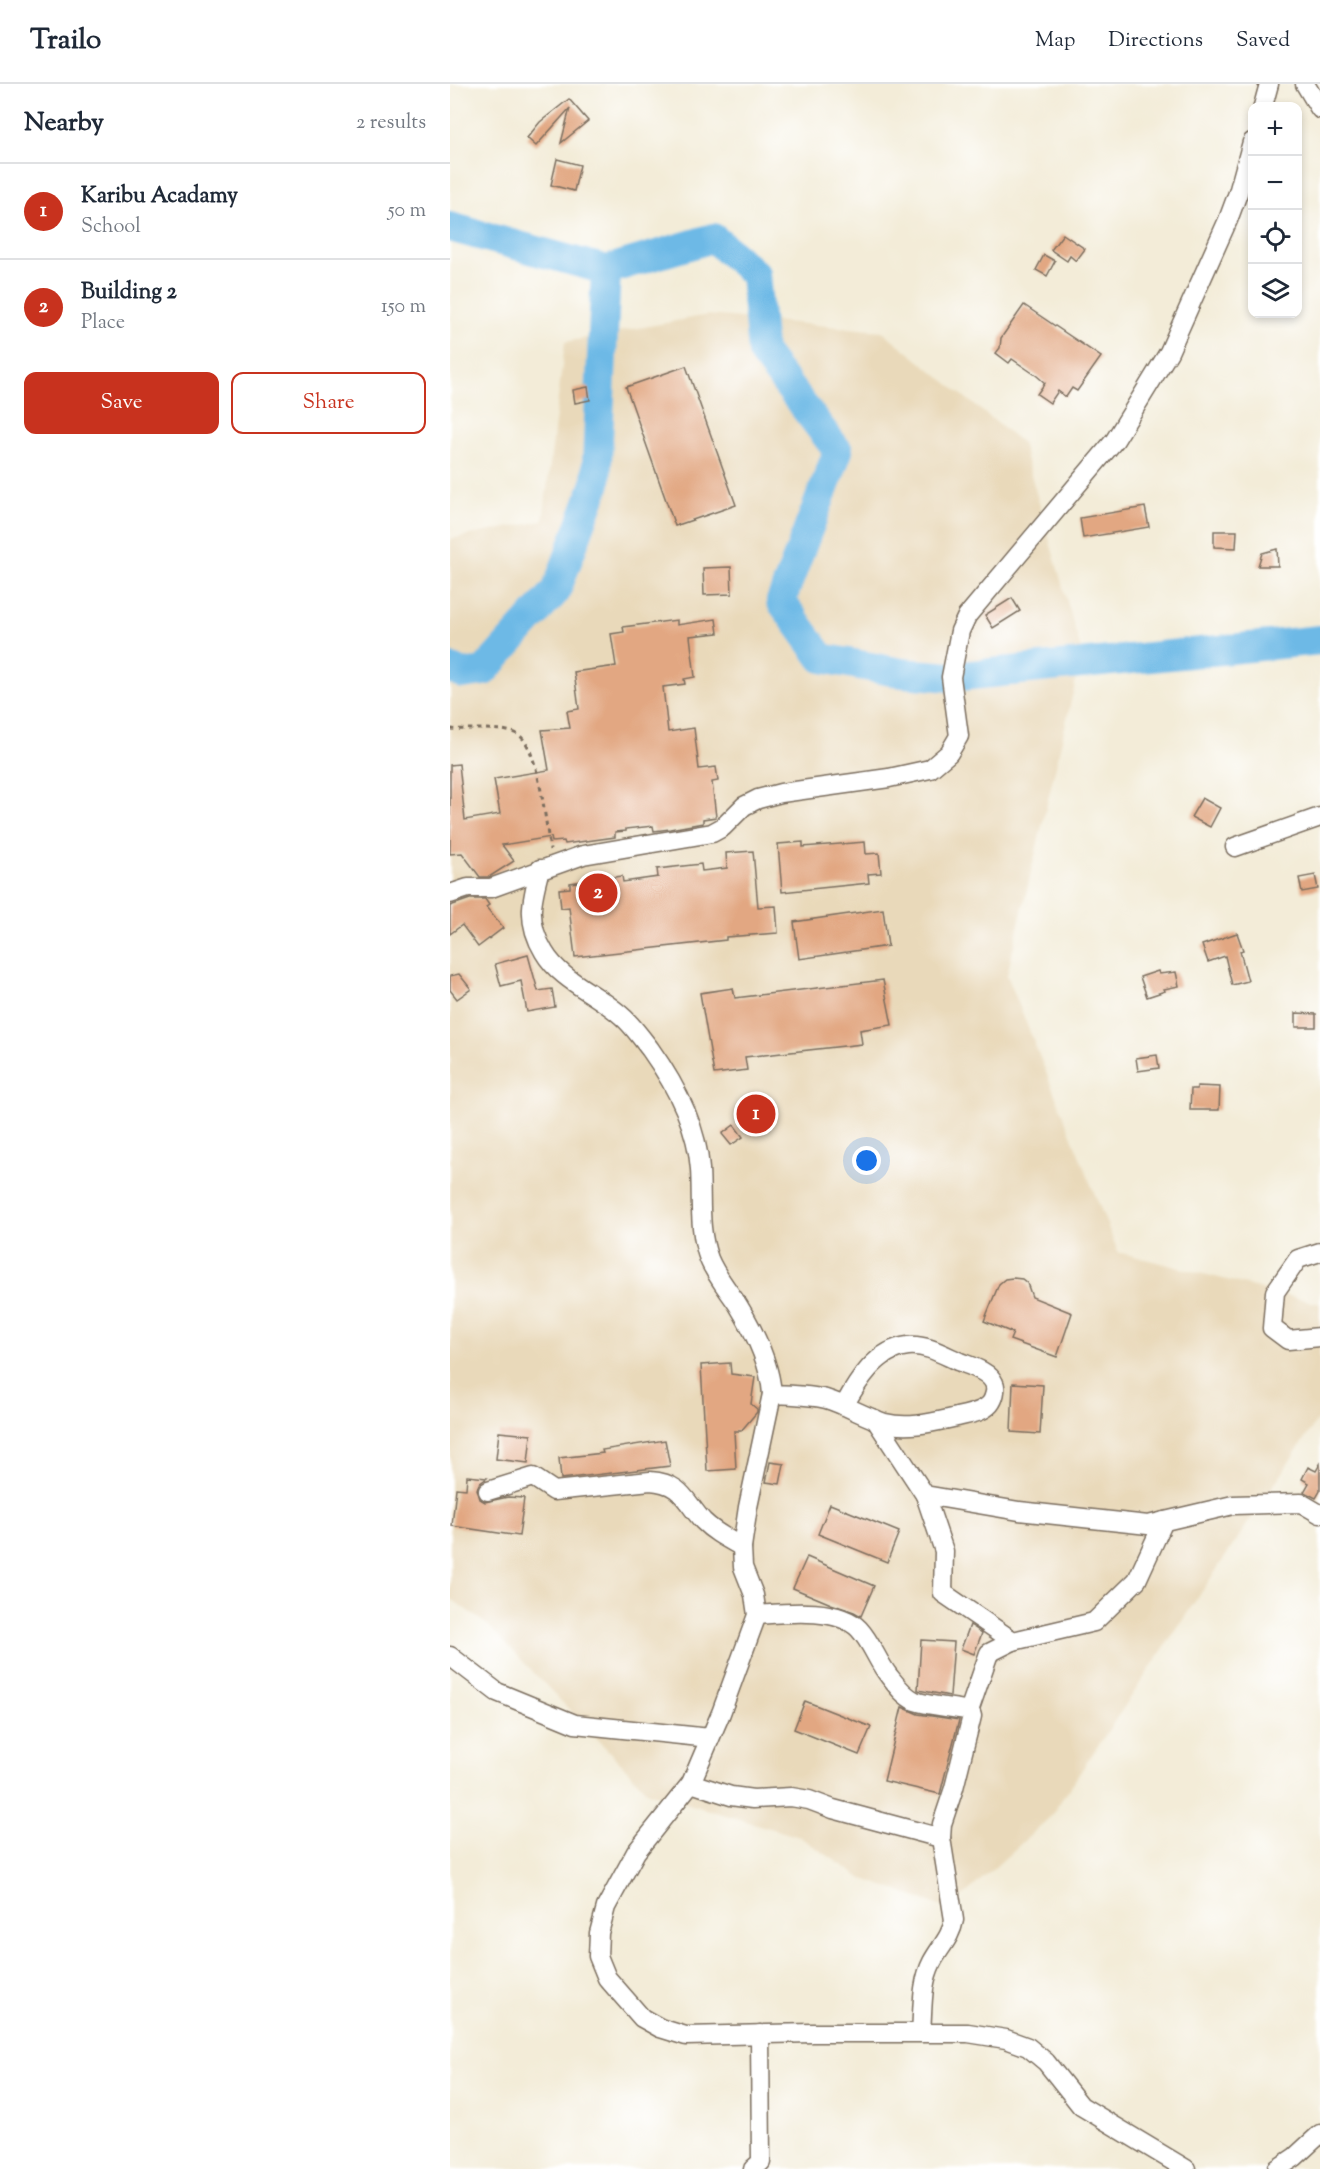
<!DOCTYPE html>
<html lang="en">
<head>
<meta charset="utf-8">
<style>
	:root { --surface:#fff; --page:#f2f2f3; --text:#1f2937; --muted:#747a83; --line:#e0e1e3; --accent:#c8321e }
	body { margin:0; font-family:"Sorts Mill Goudy",serif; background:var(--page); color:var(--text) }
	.controls { position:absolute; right:18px; top:18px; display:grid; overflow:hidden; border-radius:12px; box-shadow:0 3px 9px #0003 }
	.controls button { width:54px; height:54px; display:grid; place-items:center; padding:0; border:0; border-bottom:2px solid var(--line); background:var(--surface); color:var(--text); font:30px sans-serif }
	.you { position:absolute; left:417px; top:1077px; width:21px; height:21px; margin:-15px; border:4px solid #fff; border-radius:50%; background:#1a73e8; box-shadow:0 0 0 9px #1a73e833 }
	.badge { display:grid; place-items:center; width:39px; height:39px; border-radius:50%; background:var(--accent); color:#fff; font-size:20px; font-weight:700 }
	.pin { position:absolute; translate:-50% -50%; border:3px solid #fff; box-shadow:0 2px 6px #0006 }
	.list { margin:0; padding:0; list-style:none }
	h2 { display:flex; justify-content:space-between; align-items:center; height:78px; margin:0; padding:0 24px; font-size:26px }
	h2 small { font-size:20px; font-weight:400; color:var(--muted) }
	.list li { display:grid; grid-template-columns:39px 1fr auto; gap:18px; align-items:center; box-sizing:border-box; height:96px; padding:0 24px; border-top:2px solid var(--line) }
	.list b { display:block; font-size:22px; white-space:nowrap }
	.list p { margin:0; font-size:20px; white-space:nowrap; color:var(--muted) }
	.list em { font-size:20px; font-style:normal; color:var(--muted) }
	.actions { display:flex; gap:12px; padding:18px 24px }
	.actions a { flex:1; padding:14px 0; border:2px solid var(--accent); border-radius:12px; text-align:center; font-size:21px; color:var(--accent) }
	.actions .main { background:var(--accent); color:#fff }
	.icon { flex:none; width:33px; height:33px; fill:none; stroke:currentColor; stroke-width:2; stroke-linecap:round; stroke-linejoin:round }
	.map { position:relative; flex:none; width:870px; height:2085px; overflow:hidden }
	header { display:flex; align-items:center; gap:36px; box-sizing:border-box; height:84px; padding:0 30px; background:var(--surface); border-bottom:2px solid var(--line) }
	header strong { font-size:28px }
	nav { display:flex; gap:33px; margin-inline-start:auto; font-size:21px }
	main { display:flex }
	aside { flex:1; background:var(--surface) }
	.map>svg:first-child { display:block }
	.built { fill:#e9d9ba }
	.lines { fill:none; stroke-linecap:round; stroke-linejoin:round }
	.river { stroke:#6db9e6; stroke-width:30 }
	.building { fill:#e2a782 }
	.minor-casing { stroke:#7b6e5f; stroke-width:21 }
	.path { stroke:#7b6e5f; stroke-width:3; stroke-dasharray:4.5 4.5; stroke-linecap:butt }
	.minor { stroke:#fff; stroke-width:18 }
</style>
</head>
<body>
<header>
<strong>Trailo</strong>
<nav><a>Map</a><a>Directions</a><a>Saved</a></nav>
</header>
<main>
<aside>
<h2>Nearby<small>2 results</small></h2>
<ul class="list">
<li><span class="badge">1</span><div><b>Karibu Acadamy</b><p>School</p></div><em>50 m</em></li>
<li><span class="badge">2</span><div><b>Building 2</b><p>Place</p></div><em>150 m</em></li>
</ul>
<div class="actions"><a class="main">Save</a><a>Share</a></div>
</aside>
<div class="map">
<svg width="870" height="2085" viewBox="0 0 870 2085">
	<rect width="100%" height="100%" fill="#fff"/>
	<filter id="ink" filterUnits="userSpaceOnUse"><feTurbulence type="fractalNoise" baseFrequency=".0167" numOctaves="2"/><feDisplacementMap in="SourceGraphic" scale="12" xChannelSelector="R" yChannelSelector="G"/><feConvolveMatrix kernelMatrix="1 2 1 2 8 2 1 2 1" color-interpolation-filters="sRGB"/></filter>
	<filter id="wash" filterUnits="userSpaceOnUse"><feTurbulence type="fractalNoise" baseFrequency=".008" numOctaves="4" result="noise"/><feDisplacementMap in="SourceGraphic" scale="24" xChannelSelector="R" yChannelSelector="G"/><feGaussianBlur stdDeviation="1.35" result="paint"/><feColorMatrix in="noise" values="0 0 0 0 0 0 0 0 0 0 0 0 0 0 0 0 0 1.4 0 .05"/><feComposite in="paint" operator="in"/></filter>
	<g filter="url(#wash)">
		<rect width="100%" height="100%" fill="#f3ecd8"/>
		<path class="built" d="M258 231 432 247 572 359 632 570 557 891 668 1168 870 1220V1332L600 1733 499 1825 411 1794 350 1753 198 1708 39 1542 0 1514V455L93 437 115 258Z"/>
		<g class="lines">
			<g class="river">
				<path d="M0 143 156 186 263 154 305 190 312 268 388 367 331 517 372 574 452 589 501 593 870 556"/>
				<path d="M0 584 13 590 34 587 106 507 146 399 156 186"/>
			</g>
		</g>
		<g id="blocks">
			<g class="building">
				<path d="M119 15 138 37 111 59 120 24 86 62 77 54 90 38Z"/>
				<path d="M107 75 130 81 124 107 101 101Z"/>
				<path d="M613 150 635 165 626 177 620 172 617 177 601 166Z"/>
				<path d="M594 171 605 177 597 192 586 186Z"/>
				<path d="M574 221 651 273 627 307 622 304 616 313 608 307 600 319 587 310 595 299 587 292 562 275 559 279 546 269 550 264 551 254Z"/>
				<path d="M236 282 286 421 225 442 176 303Z"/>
				<path d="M138 303 140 316 125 319 123 306Z"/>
				<path d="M695 423 699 443 633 454 630 434Z"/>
				<path d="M764 447H787L786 464 764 463Z"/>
				<path d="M827 465 828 482H808L812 469Z"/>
				<path d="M281 483 282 510 254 511 253 484Z"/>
				<path d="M562 514 570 527 543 544 535 531Z"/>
				<path d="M266 535 268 549 240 552 245 593 234 595 235 600 213 603 218 648 244 644 249 685 266 683 268 697 262 698 266 733 253 735V739L220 745 204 747 203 742 176 745V747L165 748V753L115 760 114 757 102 758 101 753 52 761 64 777 39 793H30L12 769 0 770V681L9 680 15 736 50 730 44 695 99 686 92 646 120 644 117 627 129 625 124 588 166 582 161 550 174 548 173 543 227 536V541Z"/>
				<path d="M752 714 770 724 760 743 741 733Z"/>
				<path d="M353 758V763L415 758 416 770 429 769 431 789 418 790 419 799 332 808 328 760Z"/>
				<path d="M303 767 308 823 326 822 328 849 276 853V856L125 873 119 823 111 824 109 805 120 804V799L172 792 173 798 208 793 207 785 251 780 252 787 277 784 276 769Z"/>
				<path d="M865 791 868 805 852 808 849 794Z"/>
				<path d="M20 815H35L39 821 36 823 53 844 28 863 12 841 0 850V822Z"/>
				<path d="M433 825 438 862 349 875 344 838Z"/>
				<path d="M787 849 793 866 790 867 798 897 782 901 775 872 758 878 752 861Z"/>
				<path d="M78 871 88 907 102 905 105 923 77 928 71 897 51 902 45 880Z"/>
				<path d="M708 887 709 890 726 888 729 902 714 905 715 907 697 913 690 893Z"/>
				<path d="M9 890 21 905 7 915 0 906V892Z"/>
				<path d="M433 896 442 941 410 946 412 960 295 973 297 986 264 990 250 909 283 904 285 914Z"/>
				<path d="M846 929 866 930V943H846Z"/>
				<path d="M707 971 709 984 688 987 686 974Z"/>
				<path d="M747 1002 770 1003 769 1026H740L741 1005H747Z"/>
				<path d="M284 1041 293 1053 281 1061 272 1050Z"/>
				<path d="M563 1194 572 1195 577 1199 582 1213 622 1229 607 1273 560 1256 563 1249 534 1237 549 1200 555 1195Z"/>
				<path d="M280 1279 281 1290 305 1293 301 1320 307 1325V1328L291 1347H284L286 1385 257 1387 251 1281Z"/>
				<path d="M563 1299 593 1301 590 1350 561 1348Z"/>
				<path d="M49 1348 81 1351 78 1379 46 1375Z"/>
				<path d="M215 1356 220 1382 111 1395 109 1374 153 1369 152 1366Z"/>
				<path d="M320 1378 334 1380 330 1400 316 1398Z"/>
				<path d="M870 1380V1407L866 1414 854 1408 859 1399 852 1395 858 1383 866 1387Z"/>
				<path d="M17 1392 37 1394 29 1400 27 1405 30 1415 35 1418 58 1413 74 1414 69 1452 2 1442 6 1404 16 1405Z"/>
				<path d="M380 1420 449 1448 437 1478 368 1450Z"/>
				<path d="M357 1473 424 1502 411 1532 404 1528 381 1520 343 1504Z"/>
				<path d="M520 1541 532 1549 524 1570 511 1565Z"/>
				<path d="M471 1556 504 1558 500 1612 468 1606Z"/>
				<path d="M355 1617 421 1643 409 1671 344 1645Z"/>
				<path d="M452 1623 468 1630 509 1636 490 1710 434 1697Z"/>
			</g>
		</g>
	</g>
	<g filter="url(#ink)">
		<use href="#blocks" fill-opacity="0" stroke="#7b6e5f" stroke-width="1.5"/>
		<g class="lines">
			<defs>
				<g id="minor">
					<path d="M855 0 870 25"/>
					<path d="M813 22 819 0"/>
					<path d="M785 763 870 733"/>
					<path d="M90 785C81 817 76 838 94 868 112 899 152 911 177 937 185 945 193 956 200 965 225 1000 247 1041 250 1085 252 1115 248 1146 259 1175 266 1192 278 1206 288 1221 304 1247 320 1280 322 1310L298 1423 292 1463 293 1483 304 1511 307 1531 271 1629 241 1699 186 1768 156 1823 149 1849 148 1872 157 1894 192 1934 210 1944 236 1952 363 1949H518L556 1955 578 1963 596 1978 631 2022 736 2085"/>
					<path d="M0 810 18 804H41L133 771 262 749 273 743 294 722 308 715 331 709 439 694 480 685 499 669 509 652 501 593 510 547 517 532 665 356 719 268 778 136 788 109 802 58"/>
					<path d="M870 1168 848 1175 825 1208 822 1244 838 1256 870 1253"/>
					<path d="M322 1310C339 1311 359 1311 376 1315 396 1321 415 1333 435 1339 459 1345 484 1338 507 1333 518 1330 532 1329 540 1320 544 1315 547 1305 544 1299 539 1287 520 1282 510 1278 494 1271 476 1260 458 1262 427 1265 407 1298 394 1322"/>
					<path d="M425 1335 475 1411 569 1427 698 1441 783 1421 851 1419 870 1430"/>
					<path d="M38 1407 83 1393 104 1407 200 1397C232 1399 234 1416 253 1437 265 1449 278 1455 292 1463"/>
					<path d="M475 1411 494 1467 493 1509 563 1557 644 1538 687 1496 714 1437"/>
					<path d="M307 1531C335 1529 388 1523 409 1545 422 1559 427 1577 439 1592 446 1601 454 1612 465 1617 480 1622 499 1623 515 1626L521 1629 522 1632 504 1704 492 1740 491 1754"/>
					<path d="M0 1572 47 1608 125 1640 260 1654"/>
					<path d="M519 1627 539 1569 563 1557"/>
					<path d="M241 1699 281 1712 303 1715 341 1713 359 1716 383 1725 491 1754 504 1836C501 1853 490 1863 482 1878 471 1899 473 1925 471 1948"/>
					<path d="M303 2085 311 2078 310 1950"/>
					<path d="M827 2085 845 2073 870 2050"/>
				</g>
			</defs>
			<use href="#minor" class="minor-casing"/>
			<path class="path" d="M0 645C18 646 54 642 69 651 89 665 96 741 100 766"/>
			<use href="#minor" class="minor"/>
		</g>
	</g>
</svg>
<div class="controls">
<button>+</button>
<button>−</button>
<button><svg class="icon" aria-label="locate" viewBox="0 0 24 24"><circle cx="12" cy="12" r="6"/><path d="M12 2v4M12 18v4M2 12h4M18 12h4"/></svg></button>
<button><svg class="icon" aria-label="layers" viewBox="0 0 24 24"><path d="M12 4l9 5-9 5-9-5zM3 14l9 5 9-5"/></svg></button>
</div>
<div class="you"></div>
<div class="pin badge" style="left:306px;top:1030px">1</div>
<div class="pin badge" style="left:148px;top:809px">2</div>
</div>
</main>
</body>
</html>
